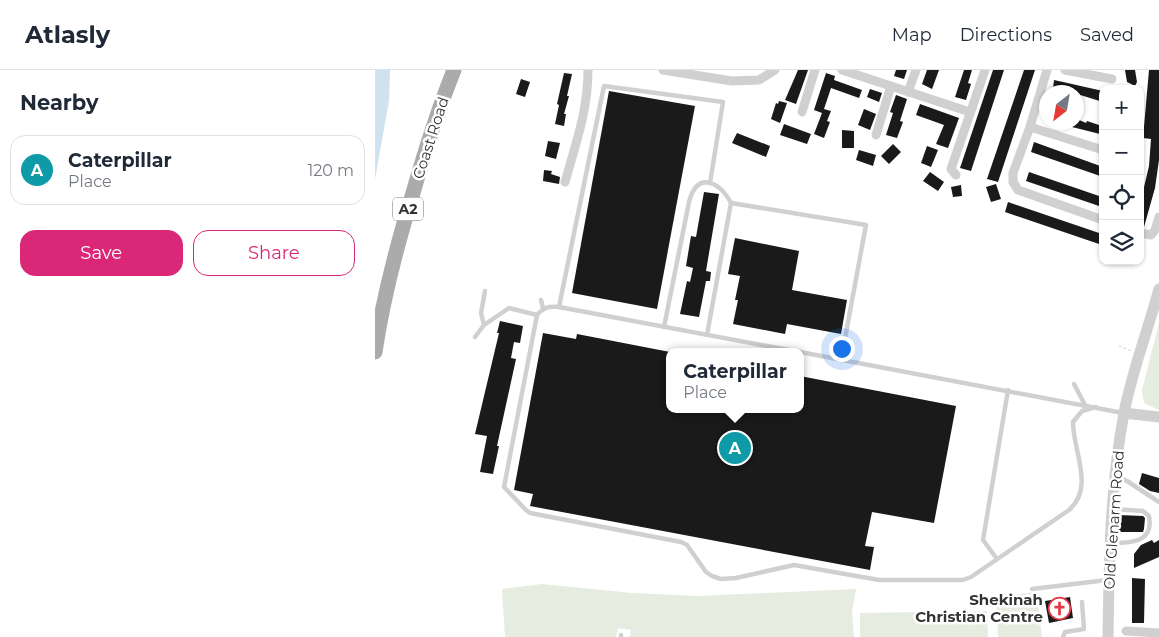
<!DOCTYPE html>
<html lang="en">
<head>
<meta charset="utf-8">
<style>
	:root { --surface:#fff; --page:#f6f6f7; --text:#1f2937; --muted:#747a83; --line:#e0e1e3; --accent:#db2777 }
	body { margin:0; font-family:Montserrat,sans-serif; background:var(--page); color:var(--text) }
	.controls { position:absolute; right:15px; top:15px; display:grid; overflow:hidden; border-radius:10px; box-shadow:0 1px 4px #0004 }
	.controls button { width:45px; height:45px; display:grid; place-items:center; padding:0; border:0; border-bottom:1px solid var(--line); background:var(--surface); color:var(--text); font:25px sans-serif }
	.compass { position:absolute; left:664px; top:15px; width:45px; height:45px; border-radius:50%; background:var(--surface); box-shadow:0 1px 4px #0004; rotate:211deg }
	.you { position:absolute; left:466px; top:278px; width:18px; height:18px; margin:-12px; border:4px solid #fff; border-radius:50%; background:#1a73e8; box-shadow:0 0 0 8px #1a73e833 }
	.badge { display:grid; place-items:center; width:32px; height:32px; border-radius:50%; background:var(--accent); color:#fff; font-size:16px; font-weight:700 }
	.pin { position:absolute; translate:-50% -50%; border:2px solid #fff; box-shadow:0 1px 5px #0006 }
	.popup { position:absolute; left:291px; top:278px; width:138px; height:65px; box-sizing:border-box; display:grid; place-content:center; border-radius:10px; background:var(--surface); filter:drop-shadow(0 1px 4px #0005); font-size:16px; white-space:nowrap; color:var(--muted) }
	.popup b { font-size:19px; color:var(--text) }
	.popup::after { content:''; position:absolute; left:50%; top:100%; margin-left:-10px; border:10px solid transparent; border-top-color:var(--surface) }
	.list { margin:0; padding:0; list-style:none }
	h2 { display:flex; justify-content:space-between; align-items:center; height:65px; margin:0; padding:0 20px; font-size:21px }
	h2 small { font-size:16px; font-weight:400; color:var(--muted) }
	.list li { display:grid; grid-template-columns:32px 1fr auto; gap:15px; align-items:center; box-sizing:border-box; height:70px; margin:0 10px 10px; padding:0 10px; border:1px solid var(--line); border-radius:15px }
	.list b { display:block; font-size:19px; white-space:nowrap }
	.list p { margin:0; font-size:16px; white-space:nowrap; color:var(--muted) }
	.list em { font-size:16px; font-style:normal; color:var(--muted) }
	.actions { display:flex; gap:10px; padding:15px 20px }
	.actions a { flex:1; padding:11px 0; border:1px solid var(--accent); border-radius:15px; text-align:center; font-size:18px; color:var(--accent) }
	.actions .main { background:var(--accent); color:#fff }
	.icon { flex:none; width:28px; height:28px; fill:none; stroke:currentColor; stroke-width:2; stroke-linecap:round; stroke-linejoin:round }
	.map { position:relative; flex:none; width:784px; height:567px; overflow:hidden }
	header { display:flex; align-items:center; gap:30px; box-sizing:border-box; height:70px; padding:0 25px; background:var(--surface); border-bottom:1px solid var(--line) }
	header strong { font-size:24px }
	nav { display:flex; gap:28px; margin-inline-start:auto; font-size:18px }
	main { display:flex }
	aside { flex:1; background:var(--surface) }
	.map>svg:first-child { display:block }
	.green { fill:#e6ecdf }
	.water { fill:#cfe2ee }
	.building { fill:#1a1a1a }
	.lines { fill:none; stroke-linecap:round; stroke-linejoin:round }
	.path { stroke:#cdcdcd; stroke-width:1; stroke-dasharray:2.5 2.5; stroke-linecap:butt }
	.service { stroke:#d0d0d0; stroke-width:4.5 }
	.minor { stroke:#d0d0d0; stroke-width:9 }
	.tertiary { stroke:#d0d0d0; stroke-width:11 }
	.primary { stroke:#ababab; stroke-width:15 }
	.labels { text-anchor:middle; stroke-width:5; stroke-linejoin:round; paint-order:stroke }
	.shield { fill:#fff; stroke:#707070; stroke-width:1 }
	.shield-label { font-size:14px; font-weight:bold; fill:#333 }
	.street-label { font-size:15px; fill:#333; stroke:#fff }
	.poi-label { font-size:15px; font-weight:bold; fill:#333; stroke:#fff; text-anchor:end }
</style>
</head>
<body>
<header>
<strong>Atlasly</strong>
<nav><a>Map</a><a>Directions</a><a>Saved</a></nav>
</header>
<main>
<aside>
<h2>Nearby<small></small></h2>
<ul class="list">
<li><span class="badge" style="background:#0f9aa8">A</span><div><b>Caterpillar</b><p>Place</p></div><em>120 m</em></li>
</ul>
<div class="actions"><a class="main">Save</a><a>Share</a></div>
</aside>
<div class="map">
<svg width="784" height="567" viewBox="0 0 784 567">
	<rect width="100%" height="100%" fill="#fff"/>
	<g class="green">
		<path d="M784 253V340L769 333 767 320Z"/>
		<path d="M167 514 257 523 323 526 481 519 477 542 479 567H251L255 566 256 560 243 558 241 567H130L127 519Z"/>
		<path d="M658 522 662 526 667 567H623L621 528Z"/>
		<path d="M612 541 613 567H485V543Z"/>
	</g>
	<path class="water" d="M0 0H15L14 31 0 109Z"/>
	<g class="building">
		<path d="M423 0H433L421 34 410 30Z"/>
		<path d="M521 0H532L529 9 519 6Z"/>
		<path d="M552 0H564L557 19 547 14Z"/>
		<path d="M589 0H597L593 13 596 14 591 30 580 27Z"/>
		<path d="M618 0H629L596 101 585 98Z"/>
		<path d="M649 0H660L623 112 612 109Z"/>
		<path d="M750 0H760L762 12 760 16 752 12Z"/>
		<path d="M774 0H784V90L780 118 769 157H765V134L774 96 776 69 768 68Z"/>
		<path d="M189 3 197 4 192 26H194L189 44H191L189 56 180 54 184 35 182 34Z"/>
		<path d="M451 3 460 6 459 10 487 20 484 28 456 18 449 39 456 41 452 51 455 52 449 68 439 64 447 43 439 40Z"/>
		<path d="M146 9 155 12 150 27 141 24Z"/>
		<path d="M679 10 728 21V32L702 24V22L678 19Z"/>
		<path d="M495 19 507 23 504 32 492 27Z"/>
		<path d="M234 21 320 36 282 239 197 223Z"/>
		<path d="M521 25 532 29 525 51 528 52 522 68 511 65 518 43 515 42Z"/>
		<path d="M404 31 412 33 405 53 396 49 401 33 403 34Z"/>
		<path d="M545 34 584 48 573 78 561 74 569 55 541 45Z"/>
		<path d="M489 39 501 44 495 60 483 55Z"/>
		<path d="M702 49 711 53 712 51 727 56 725 64 685 54V52H702Z"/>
		<path d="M409 54 436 64 432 74 405 65Z"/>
		<path d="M467 60 479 61V78H467Z"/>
		<path d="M362 63 395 76 391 87 357 73Z"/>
		<path d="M173 71 185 73 181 89 170 86Z"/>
		<path d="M659 72 728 97V107L656 82Z"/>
		<path d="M518 74 526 82 514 94 506 86Z"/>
		<path d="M552 76 563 80 556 97 546 93Z"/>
		<path d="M484 80 501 85 498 96 481 90Z"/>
		<path d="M169 100 177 101 176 104 185 107 184 114 168 111Z"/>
		<path d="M555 102 569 112 563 121 548 111Z"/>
		<path d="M654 102 727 127 724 136 651 111Z"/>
		<path d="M621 114 626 129 616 132 611 117Z"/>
		<path d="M586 115 587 126 578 127 576 117Z"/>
		<path d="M329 122 344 124 331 201 336 202 335 211H331L324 247 305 244 312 211 315 212 318 198 311 196 316 166 321 167Z"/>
		<path d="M633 132 727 164 724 174 630 142Z"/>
		<path d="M360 168 424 181 417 220 472 230 466 264 412 254 410 264 358 254 363 230H360L365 206 353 204Z"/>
		<path d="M125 251 148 256 145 273 139 272 136 288 141 289 122 376H124L118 404 105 402 112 366 100 364 124 263H122Z"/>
		<path d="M168 263 201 269 202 264 295 282V339H425V306L581 336 559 453 497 442 490 476 499 477 495 500 155 436 158 424 139 420Z"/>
		<path d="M767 403 784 408V423L775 421 764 414Z"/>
		<path d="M744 445 768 446 770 448 769 459 768 462H743Z"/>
		<path d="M777 470 779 473 784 470V487L759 498V484L766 475Z"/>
		<path d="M757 508 770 509 769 553H757Z"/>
		<path d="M695 527 698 548 674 553 670 531Z"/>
	</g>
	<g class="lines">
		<path class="path" d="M744 276 756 281"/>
		<g class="service">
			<path d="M166 230 168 238"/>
			<path d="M184 237 229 16 348 32 335 113"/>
			<path d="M109 255 106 243 110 221"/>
			<path d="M289 257 314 132C322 101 344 111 356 133"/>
			<path d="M332 265 356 133 491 155 466 290"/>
			<path d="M100 267 109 255 134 238 162 245"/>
			<path d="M424 282 184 237C174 236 169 237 162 245L129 417 151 440 155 443 306 472 312 475 331 502 337 506 346 509 361 508 419 495 504 510H588L596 507 694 440C720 417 698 382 698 352L707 341 721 337"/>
			<path d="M425 282 748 343"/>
			<path d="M699 314 710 335"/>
			<path d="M740 405 752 411 784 432"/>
			<path d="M737 473C757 473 779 472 774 446L768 441 738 439"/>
			<path d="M622 489 608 470 633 320"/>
			<path d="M657 519 732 510"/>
			<path d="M246 567V565"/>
			<path d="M688 567 690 562 709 559 707 532"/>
		</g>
		<g class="minor">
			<path d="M288 0 357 11 384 10 400 0"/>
			<path d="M467 0 595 42"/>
			<path d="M672 0 655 57 638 103V112L643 120 728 150"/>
			<path d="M690 0 737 9"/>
			<path d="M533 22 541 0"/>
			<path d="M427 42 440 0"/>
			<path d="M655 57 728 80"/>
			<path d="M501 65 516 16"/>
			<path d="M581 105 576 99 610 0"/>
			<path d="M190 112C201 73 213 40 213 0"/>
			<path d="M765 163 776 165 780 160 784 147"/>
			<path d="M751 561 784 563"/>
		</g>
		<g class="tertiary">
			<path d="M749 343 784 347"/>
			<path d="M733 567C734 492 735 417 749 343 757 301 773 260 784 219"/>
		</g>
		<path class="primary" d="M0 282C8 228 22 175 38 123 50 81 63 40 79 0"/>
	</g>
	<defs>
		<symbol id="church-ring" viewBox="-11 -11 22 22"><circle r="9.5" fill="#fff" stroke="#e63946" stroke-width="1.5"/><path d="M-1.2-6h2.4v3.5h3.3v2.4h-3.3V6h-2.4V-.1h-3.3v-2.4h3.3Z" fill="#e63946"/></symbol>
	</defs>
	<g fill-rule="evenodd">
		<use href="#church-ring" x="672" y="526" width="25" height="25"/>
	</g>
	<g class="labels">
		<rect class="shield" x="18" y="127.5" width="30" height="23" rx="4"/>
		<g class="shield-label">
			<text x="33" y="144">A2</text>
		</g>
		<g class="street-label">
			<text transform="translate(56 68) rotate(-72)" y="5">Coast Road</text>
			<text transform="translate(739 450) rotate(-86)" y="5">Old Glenarm Road</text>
		</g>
		<g class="poi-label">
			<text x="668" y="535">Shekinah<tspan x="668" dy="17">Christian Centre</tspan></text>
		</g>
	</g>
</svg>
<div class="controls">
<button>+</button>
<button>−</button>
<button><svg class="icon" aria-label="locate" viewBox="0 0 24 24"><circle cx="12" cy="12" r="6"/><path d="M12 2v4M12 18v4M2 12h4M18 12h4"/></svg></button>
<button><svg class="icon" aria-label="layers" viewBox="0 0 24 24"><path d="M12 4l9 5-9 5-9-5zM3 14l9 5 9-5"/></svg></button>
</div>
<svg class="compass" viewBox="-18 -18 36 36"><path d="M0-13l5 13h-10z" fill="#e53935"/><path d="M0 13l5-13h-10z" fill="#747a83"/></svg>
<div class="you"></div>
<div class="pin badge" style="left:360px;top:378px;background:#0f9aa8">A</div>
<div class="popup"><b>Caterpillar</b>Place</div>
</div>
</main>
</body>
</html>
